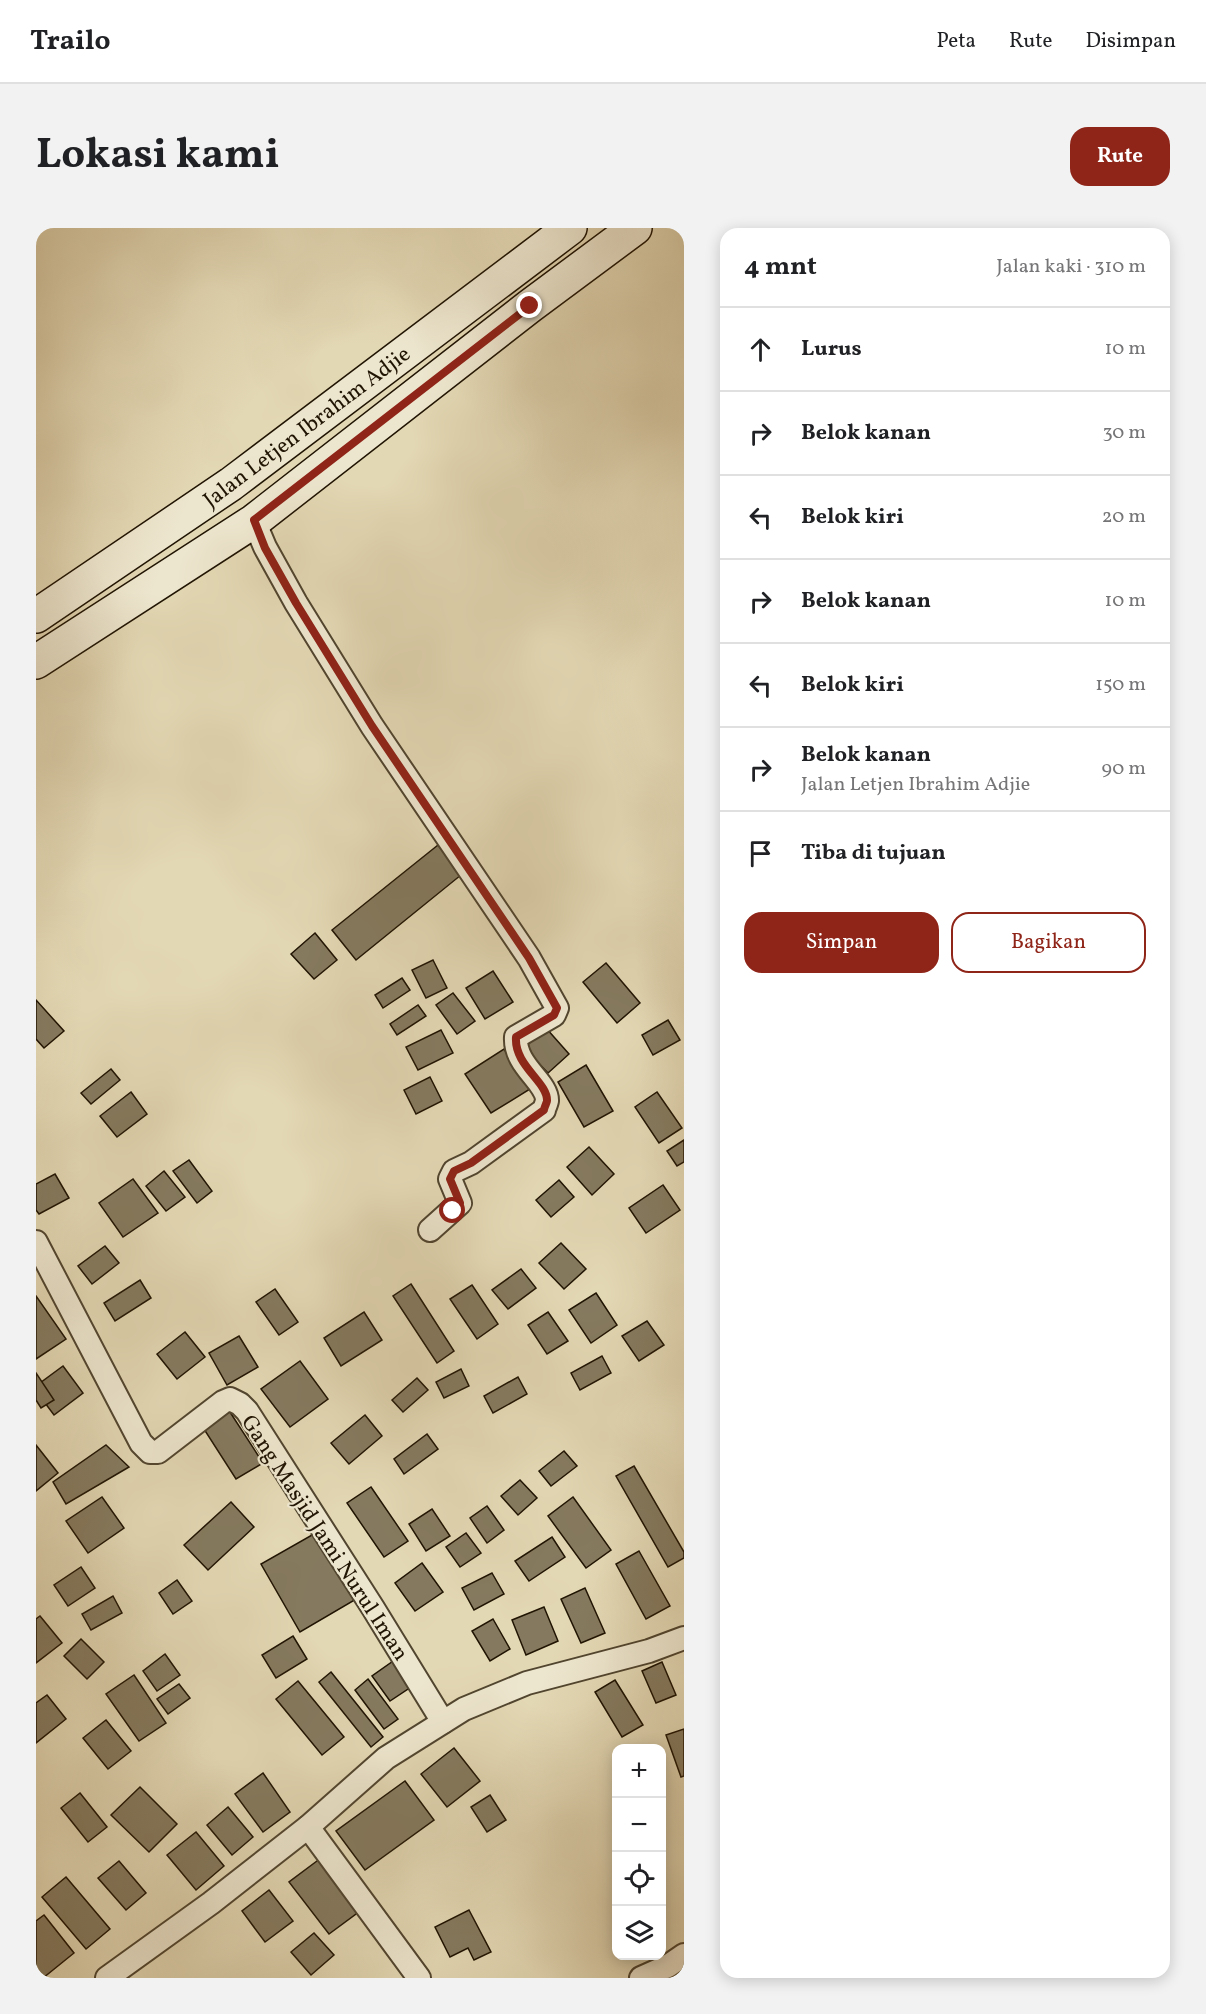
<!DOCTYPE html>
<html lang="id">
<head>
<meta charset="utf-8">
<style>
	:root { --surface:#fff; --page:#f2f2f2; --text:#202124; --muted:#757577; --line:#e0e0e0; --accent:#8f2418 }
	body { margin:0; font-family:Vollkorn,serif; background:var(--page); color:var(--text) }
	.controls { position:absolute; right:18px; bottom:18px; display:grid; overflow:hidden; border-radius:12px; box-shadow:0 3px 15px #0003 }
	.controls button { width:54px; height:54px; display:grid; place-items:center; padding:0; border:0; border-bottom:2px solid var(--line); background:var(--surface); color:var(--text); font:30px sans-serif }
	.stop { position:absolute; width:18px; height:18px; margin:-14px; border:4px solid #8f2418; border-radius:50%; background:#fff }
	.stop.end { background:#8f2418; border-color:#fff; box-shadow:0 2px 6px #0008 }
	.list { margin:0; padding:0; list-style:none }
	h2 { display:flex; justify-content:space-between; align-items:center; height:78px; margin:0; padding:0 24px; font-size:26px }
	h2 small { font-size:20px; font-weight:400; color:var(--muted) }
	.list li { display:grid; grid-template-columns:39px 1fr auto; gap:18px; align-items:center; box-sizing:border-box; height:84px; padding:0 24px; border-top:2px solid var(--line) }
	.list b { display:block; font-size:22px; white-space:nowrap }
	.list p { margin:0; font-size:20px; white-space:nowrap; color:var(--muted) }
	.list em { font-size:20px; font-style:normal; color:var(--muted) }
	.actions { display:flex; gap:12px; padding:18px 24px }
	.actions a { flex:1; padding:14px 0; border:2px solid var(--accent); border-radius:18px; text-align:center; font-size:21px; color:var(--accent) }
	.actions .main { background:var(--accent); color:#fff }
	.icon { flex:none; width:33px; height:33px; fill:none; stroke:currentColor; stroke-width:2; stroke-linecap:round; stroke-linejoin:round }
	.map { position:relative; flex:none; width:648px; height:1750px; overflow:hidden; border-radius:18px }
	header { display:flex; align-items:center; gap:36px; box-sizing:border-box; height:84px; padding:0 30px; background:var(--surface); border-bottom:2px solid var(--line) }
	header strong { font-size:28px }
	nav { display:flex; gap:33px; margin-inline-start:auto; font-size:21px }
	.intro { display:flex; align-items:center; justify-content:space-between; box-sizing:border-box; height:144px; padding:0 36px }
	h1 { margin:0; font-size:42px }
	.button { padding:15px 27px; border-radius:18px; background:var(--accent); color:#fff; font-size:21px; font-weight:700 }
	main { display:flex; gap:36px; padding:0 36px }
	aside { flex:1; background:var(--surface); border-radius:18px; box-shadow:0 3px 15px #0003 }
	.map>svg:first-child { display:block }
	.building { fill:#857a5f; stroke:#201403; stroke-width:1.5 }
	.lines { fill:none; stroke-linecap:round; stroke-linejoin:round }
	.street-casing { stroke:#51452f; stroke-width:26 }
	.secondary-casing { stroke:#201403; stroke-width:36 }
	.street { stroke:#ede6ce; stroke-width:22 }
	.secondary { stroke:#ede6ce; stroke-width:33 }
	.route { stroke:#8f2418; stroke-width:8 }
	.labels { text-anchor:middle; stroke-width:4.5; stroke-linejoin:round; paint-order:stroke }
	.street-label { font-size:22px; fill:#201403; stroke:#ede6ce }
</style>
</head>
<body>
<header>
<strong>Trailo</strong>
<nav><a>Peta</a><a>Rute</a><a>Disimpan</a></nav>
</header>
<div class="intro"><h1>Lokasi kami</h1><a class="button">Rute</a></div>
<main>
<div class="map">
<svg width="648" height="1750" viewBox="0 0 648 1750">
	<rect width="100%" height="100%" fill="#e3d8b4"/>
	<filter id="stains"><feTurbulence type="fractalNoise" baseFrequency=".00333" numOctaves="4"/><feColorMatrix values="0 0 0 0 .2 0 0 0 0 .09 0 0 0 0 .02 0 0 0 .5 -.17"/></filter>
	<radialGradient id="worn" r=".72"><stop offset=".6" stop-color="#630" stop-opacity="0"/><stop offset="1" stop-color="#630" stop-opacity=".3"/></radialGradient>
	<g class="building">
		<path d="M402 617 425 647 320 732 296 702Z"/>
		<path d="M279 705 301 732 278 751 255 726Z"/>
		<path d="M397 732 411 760 390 770 376 742Z"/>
		<path d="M570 735 604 775 581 795 547 754Z"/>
		<path d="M457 743 477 774 449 791 430 760Z"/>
		<path d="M366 750 374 762 347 780 339 767Z"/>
		<path d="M417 765 439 793 421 806 400 777Z"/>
		<path d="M0 772 28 803 8 820 0 811Z"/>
		<path d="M382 777 390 788 361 807 354 796Z"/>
		<path d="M632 792 644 812 617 827 606 807Z"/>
		<path d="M510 800 533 826 512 845 488 820Z"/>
		<path d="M405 802 417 825 382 842 370 819Z"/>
		<path d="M468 821 494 861 455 885 429 846Z"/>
		<path d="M550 837 577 883 548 899 522 854Z"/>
		<path d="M75 841 84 852 55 876 45 865Z"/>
		<path d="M394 849 406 873 380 886 368 862Z"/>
		<path d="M95 864 111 886 81 909 64 888Z"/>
		<path d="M621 864 646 900 623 915 599 879Z"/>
		<path d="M648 912V934L641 938 631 923Z"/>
		<path d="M553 919 578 946 556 967 531 939Z"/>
		<path d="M153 932 176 963 161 975 137 943Z"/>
		<path d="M128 943 149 969 130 983 110 958Z"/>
		<path d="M19 946 33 970 3 986 0 982V956Z"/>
		<path d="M97 951 122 985 87 1009 63 975Z"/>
		<path d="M523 952 538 969 515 989 500 972Z"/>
		<path d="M627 957 644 982 610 1005 593 980Z"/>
		<path d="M525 1015 550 1041 528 1061 503 1035Z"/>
		<path d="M69 1018 83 1035 56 1056 42 1038Z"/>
		<path d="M485 1041 500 1060 472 1081 456 1062Z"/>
		<path d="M104 1052 115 1070 79 1093 68 1075Z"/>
		<path d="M375 1056 418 1123 401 1135 357 1068Z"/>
		<path d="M436 1057 462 1096 441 1111 414 1071Z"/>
		<path d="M239 1061 262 1094 243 1107 220 1074Z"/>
		<path d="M560 1065 581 1097 555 1115 533 1082Z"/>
		<path d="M0 1068 30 1111 0 1131Z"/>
		<path d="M328 1084 346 1112 305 1138 288 1110Z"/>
		<path d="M512 1084 532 1113 511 1126 492 1097Z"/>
		<path d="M611 1093 628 1117 603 1133 586 1108Z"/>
		<path d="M149 1104 169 1129 141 1151 121 1126Z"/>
		<path d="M203 1108 222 1139 191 1157 173 1125Z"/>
		<path d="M566 1128 575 1145 544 1162 535 1145Z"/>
		<path d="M264 1133 292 1171 254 1199 225 1161Z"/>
		<path d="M27 1138 47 1165 18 1187 0 1163V1158Z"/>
		<path d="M425 1141 433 1158 408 1170 400 1154Z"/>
		<path d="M0 1145 18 1172 5 1180 0 1172Z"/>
		<path d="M482 1149 491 1166 457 1185 448 1168Z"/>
		<path d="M381 1150 392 1162 367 1184 356 1172Z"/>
		<path d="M192 1181 227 1235 200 1251 166 1198Z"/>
		<path d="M329 1187 346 1208 313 1236 295 1215Z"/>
		<path d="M391 1206 402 1221 368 1246 358 1231Z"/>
		<path d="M0 1217 22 1245 0 1263Z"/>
		<path d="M70 1217 93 1239 30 1276 17 1254Z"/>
		<path d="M528 1223 541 1238 515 1258 503 1243Z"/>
		<path d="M598 1238 648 1324V1330L632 1339 580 1248Z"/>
		<path d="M484 1252 501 1270 482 1287 465 1268Z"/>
		<path d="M335 1259 372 1313 348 1329 311 1275Z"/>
		<path d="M66 1269 88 1300 52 1325 30 1293Z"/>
		<path d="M537 1269 575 1322 550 1340 512 1288Z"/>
		<path d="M195 1274 218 1299 172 1342 148 1317Z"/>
		<path d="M451 1278 468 1302 451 1315 434 1290Z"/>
		<path d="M396 1281 414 1308 390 1323 373 1296Z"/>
		<path d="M283 1303 322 1370 264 1404 225 1336Z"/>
		<path d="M430 1305 445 1325 424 1339 410 1319Z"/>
		<path d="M516 1309 529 1329 493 1353 479 1333Z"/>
		<path d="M603 1323 634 1378 610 1391 580 1336Z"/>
		<path d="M386 1335 407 1364 379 1383 359 1355Z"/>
		<path d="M45 1339 59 1360 32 1378 18 1357Z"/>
		<path d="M456 1345 468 1366 438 1382 426 1360Z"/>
		<path d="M141 1352 156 1373 137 1386 123 1365Z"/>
		<path d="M549 1360 569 1405 545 1415 525 1371Z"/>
		<path d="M77 1368 86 1385 55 1402 46 1386Z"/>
		<path d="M508 1379 522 1413 490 1427 476 1392Z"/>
		<path d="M4 1388 26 1415 0 1435V1391Z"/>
		<path d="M457 1391 474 1421 454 1433 436 1403Z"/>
		<path d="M257 1408 271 1431 240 1450 226 1427Z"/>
		<path d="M45 1411 68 1434 51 1451 28 1428Z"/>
		<path d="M129 1426 144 1447 121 1463 107 1443Z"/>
		<path d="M360 1431 378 1457 354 1473 336 1448Z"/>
		<path d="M626 1434 640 1467 620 1475 606 1443Z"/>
		<path d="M295 1444 347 1509 335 1519 283 1454Z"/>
		<path d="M98 1447 130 1495 103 1513 70 1466Z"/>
		<path d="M332 1451 362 1491 348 1501 319 1462Z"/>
		<path d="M579 1452 607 1497 586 1509 559 1464Z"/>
		<path d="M262 1453 308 1509 286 1527 240 1471Z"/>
		<path d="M143 1456 154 1470 132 1486 121 1471Z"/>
		<path d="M11 1467 30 1491 0 1515V1475Z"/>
		<path d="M70 1492 95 1523 72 1541 47 1510Z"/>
		<path d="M648 1501V1548L645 1549 630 1507Z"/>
		<path d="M418 1520 444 1553 411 1579 385 1546Z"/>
		<path d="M227 1545 254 1584 227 1604 199 1566Z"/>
		<path d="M369 1553 398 1592 329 1642 300 1603Z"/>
		<path d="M104 1559 141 1596 113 1624 75 1587Z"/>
		<path d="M44 1565 71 1599 52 1614 25 1580Z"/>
		<path d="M454 1567 470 1592 451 1604 435 1579Z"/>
		<path d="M192 1579 217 1609 196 1627 171 1597Z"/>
		<path d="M160 1604 188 1638 160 1662 131 1627Z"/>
		<path d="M285 1630 324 1683 293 1706 253 1654Z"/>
		<path d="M83 1633 110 1665 90 1682 62 1650Z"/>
		<path d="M30 1649 74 1701 50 1721 6 1669Z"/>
		<path d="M233 1662 257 1693 229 1714 206 1683Z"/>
		<path d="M433 1682 455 1724 438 1732 432 1720 414 1729 399 1699Z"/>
		<path d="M8 1687 38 1725 7 1750H0V1693Z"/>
		<path d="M278 1705 298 1727 275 1747 255 1724Z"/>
	</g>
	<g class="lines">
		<defs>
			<g id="street">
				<path d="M218 293 229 319 260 375 336 498 493 730 521 780 518 787 480 809C478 838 512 854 511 873 511 874 508 881 508 882L435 935 418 943 414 951 424 975 394 1002"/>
				<path d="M0 1014 105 1215 114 1224H122L187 1174 194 1171 204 1176 211 1183 337 1380 407 1494"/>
				<path d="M272 1599 383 1750"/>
				<path d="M71 1750 175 1675 272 1599 350 1530 428 1481 491 1455 613 1423 648 1410"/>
				<path d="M605 1750 632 1738 648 1727"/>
			</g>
			<g id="secondary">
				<path d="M0 388 195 256 534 0"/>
				<path d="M0 434 218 293 494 78 599 0"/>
			</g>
		</defs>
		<use href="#street" class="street-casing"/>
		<use href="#secondary" class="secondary-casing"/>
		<use href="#street" class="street"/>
		<use href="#secondary" class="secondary"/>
	</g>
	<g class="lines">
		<path class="route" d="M417 983 424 975 414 951 418 943 435 935 508 882C508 880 511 874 511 873 512 854 478 838 480 809L518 787 521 780 493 730 336 498 260 375 229 320 218 292 494 78"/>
	</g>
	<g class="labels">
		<g class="street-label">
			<text transform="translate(270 198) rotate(-37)" y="8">Jalan Letjen Ibrahim Adjie</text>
			<text transform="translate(290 1309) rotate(57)" y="8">Gang Masjid Jami Nurul Iman</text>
		</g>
	</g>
	<rect width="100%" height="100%" filter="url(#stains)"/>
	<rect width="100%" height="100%" fill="url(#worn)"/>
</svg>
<div class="controls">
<button>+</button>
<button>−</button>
<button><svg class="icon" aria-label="locate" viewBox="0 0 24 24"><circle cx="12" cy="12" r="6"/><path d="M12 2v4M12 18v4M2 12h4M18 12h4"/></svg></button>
<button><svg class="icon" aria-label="layers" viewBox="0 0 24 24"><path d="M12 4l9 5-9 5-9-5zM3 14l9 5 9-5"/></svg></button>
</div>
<div class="stop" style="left:417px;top:983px"></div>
<div class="stop end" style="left:494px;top:78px"></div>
</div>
<aside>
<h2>4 mnt<small>Jalan kaki · 310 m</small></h2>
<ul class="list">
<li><svg class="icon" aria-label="ahead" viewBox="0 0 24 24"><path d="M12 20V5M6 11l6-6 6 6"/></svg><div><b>Lurus</b></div><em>10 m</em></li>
<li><svg class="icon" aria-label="right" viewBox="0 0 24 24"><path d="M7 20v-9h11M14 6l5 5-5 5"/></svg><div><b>Belok kanan</b></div><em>30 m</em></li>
<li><svg class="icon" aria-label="left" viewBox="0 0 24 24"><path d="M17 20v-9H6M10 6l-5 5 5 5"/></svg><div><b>Belok kiri</b></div><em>20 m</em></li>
<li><svg class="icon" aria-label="right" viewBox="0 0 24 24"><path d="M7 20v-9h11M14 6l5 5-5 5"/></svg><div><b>Belok kanan</b></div><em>10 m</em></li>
<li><svg class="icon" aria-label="left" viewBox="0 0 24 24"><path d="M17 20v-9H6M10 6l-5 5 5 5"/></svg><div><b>Belok kiri</b></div><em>150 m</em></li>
<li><svg class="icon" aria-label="right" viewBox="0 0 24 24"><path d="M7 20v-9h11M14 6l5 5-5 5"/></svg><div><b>Belok kanan</b><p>Jalan Letjen Ibrahim Adjie</p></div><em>90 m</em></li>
<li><svg class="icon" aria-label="arrive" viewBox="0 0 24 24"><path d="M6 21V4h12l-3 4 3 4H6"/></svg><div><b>Tiba di tujuan</b></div></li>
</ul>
<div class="actions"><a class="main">Simpan</a><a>Bagikan</a></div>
</aside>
</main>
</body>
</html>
